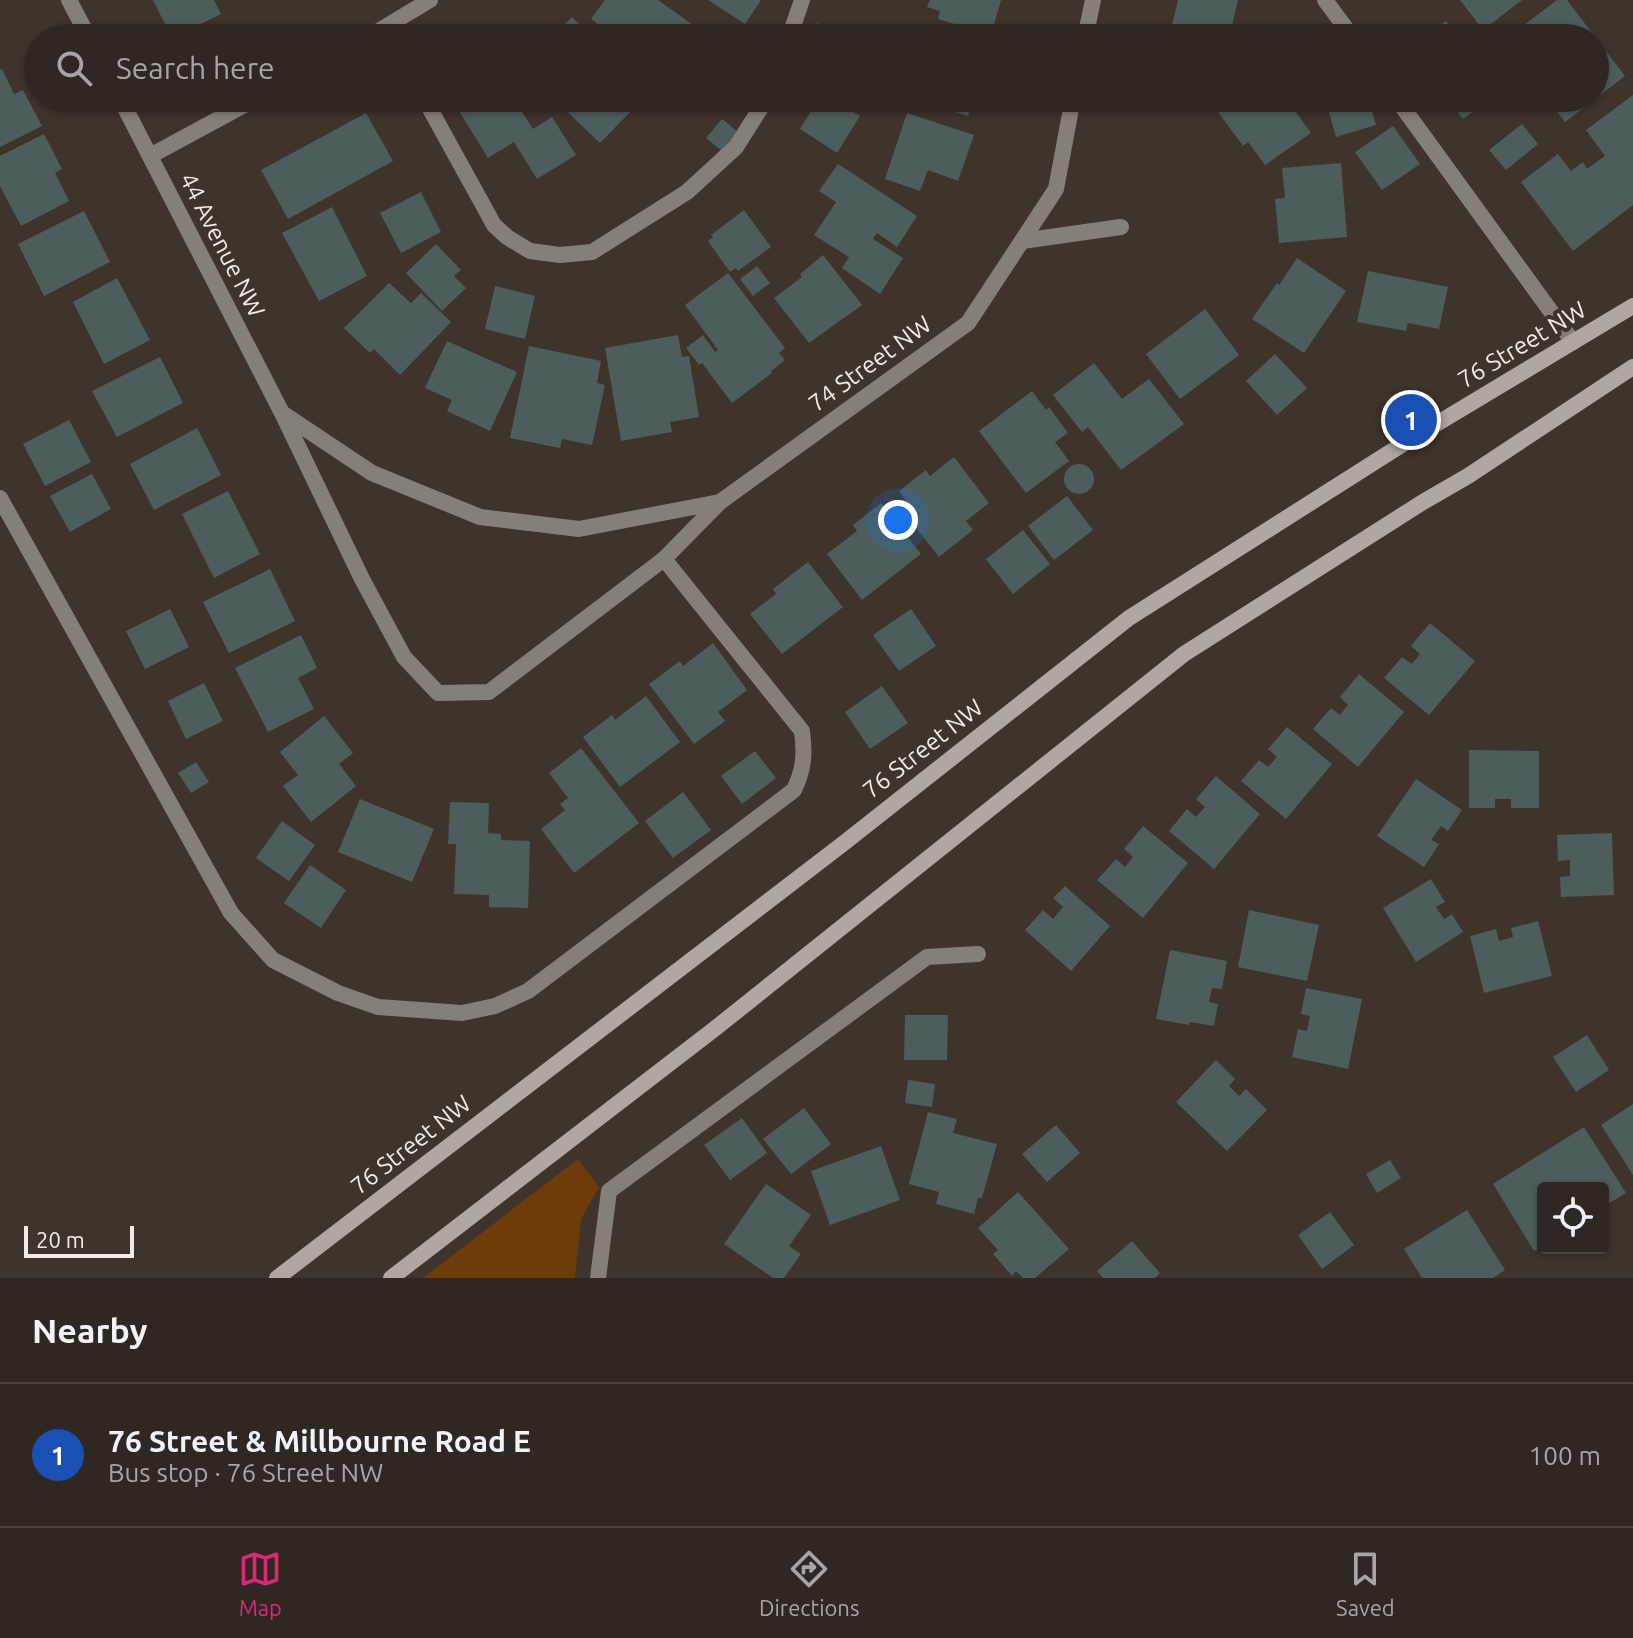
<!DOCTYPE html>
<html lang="en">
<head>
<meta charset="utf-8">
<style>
	:root { --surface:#2f2721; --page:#372f2a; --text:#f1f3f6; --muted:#a7a5a5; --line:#4a443f; --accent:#db2777 }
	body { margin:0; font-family:Ubuntu,sans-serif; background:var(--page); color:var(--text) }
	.controls { position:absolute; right:24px; bottom:24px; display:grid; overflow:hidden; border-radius:8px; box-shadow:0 2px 6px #0004 }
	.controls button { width:72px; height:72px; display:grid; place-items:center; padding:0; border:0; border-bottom:2px solid var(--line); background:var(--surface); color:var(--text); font:40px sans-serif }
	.scale { position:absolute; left:24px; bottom:20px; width:110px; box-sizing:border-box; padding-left:8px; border:4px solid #f3ebe6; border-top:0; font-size:22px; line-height:28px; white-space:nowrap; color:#f3ebe6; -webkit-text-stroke:6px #3f342c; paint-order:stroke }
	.you { position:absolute; left:898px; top:520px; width:28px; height:28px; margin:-20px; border:6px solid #fff; border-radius:50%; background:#1a73e8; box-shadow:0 0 0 12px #1a73e833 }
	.badge { display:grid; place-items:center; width:52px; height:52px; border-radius:50%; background:var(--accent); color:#fff; font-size:26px; font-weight:700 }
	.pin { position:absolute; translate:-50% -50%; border:4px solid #fff; box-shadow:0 2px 8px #0006 }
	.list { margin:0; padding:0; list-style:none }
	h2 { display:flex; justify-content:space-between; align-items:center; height:104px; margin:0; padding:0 32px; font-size:34px }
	h2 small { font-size:26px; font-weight:400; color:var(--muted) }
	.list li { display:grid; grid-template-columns:52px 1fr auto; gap:24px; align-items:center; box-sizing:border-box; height:144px; padding:0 32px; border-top:2px solid var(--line) }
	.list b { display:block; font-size:30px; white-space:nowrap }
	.list p { margin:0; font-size:26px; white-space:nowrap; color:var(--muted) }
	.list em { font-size:26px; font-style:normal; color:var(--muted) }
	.icon { flex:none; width:44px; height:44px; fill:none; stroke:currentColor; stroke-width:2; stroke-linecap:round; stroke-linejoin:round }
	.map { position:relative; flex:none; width:1633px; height:1278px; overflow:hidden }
	.search { position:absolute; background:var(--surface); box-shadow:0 2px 6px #0004; left:24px; right:24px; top:24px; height:88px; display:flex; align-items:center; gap:20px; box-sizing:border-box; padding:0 28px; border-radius:44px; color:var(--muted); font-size:30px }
	.sheet { height:248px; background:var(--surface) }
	nav { display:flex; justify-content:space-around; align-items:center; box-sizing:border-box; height:112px; border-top:2px solid var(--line); background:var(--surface); font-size:22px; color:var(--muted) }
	nav a { display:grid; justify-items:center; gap:4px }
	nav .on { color:var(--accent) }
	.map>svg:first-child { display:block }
	.grass { fill:#6e3c08 }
	.building { fill:#4c5d5b }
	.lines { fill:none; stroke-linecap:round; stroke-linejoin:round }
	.lane { stroke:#857f7a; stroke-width:16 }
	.street { stroke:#857f7a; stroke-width:16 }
	.secondary { stroke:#b0a7a0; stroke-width:16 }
	.labels { text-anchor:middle; stroke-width:8; stroke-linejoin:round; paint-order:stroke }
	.street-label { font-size:24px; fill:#f3ebe6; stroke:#3f342c }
</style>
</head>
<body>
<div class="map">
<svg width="1633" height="1278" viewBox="0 0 1633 1278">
	<rect width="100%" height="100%" fill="#3f342c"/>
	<path class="grass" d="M578 1159 599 1187 581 1219 575 1278H423Z"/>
	<g class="building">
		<path d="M153 0H214L221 14 172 38Z"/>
		<path d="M605 0H658L700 30 694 38H616L591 19Z"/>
		<path d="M708 0H761L745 24Z"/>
		<path d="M930 0H1001L991 35 938 19 940 11 927 7Z"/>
		<path d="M1178 0H1238L1229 38H1169Z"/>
		<path d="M1460 0H1522L1483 30Z"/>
		<path d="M1557 0H1567L1625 76 1565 122 1547 98H1595V38H1507Z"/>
		<path d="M572 17 593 38H552Z"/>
		<path d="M1446 21 1459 38H1422Z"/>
		<path d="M816 23 861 37V38H811Z"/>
		<path d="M2 69 14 94 23 90 42 126 0 147V70Z"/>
		<path d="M1633 95V205L1573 251 1521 182 1558 154 1571 171 1583 162 1587 169 1605 156 1586 130Z"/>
		<path d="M451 98H513L533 129 552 117 576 155 537 179 514 142 488 158Z"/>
		<path d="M553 98H630L637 105 600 143Z"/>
		<path d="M819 98H831L860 116 837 153 800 129Z"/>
		<path d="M911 98H973L968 116Z"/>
		<path d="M1229 98H1286L1311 133 1265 165 1248 142 1243 146 1215 108Z"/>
		<path d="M1325 98H1368L1376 125 1336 137Z"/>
		<path d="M1447 98H1491L1463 119Z"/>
		<path d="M366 113 393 161 288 219 261 170Z"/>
		<path d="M907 113 974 135 958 181 928 170 920 191 885 179Z"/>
		<path d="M722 119 738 132 722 151 706 138Z"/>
		<path d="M1522 124 1538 144 1506 170 1489 150Z"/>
		<path d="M1393 126 1420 164 1382 190 1355 152Z"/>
		<path d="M44 134 62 169 55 173 69 201 21 226 0 186V156Z"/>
		<path d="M1341 163 1347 237 1279 243 1275 199 1285 198 1282 168Z"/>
		<path d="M838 164 917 216 897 247 877 233 873 239 903 258 880 294 842 268 849 257 814 235 836 202 819 191Z"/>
		<path d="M421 192 441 232 401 253 380 213Z"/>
		<path d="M332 207 367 276 319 301 282 233Z"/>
		<path d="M744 210 771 247 738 271 736 268 730 272 708 241 713 237 711 235Z"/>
		<path d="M84 211 110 262 44 296 18 244Z"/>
		<path d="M436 244 461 270 454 276 466 288 442 311 406 273Z"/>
		<path d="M823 255 862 305 809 343 774 298 802 277 800 274Z"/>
		<path d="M1297 258 1346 291 1304 353 1252 319 1277 283 1279 285Z"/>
		<path d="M757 266 770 283 753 296 740 279Z"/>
		<path d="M1368 271 1448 287 1439 329 1408 323 1406 331 1357 322Z"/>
		<path d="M728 273 785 348 779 353 785 360 771 371 772 373 732 403 702 363 699 365 686 348 703 335 715 352 718 350 685 305Z"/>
		<path d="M117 278 150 340 104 364 73 302Z"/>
		<path d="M389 283 411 303 421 293 451 322 400 375 374 349 370 353 344 328Z"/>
		<path d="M495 286 535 296 525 339 485 329Z"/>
		<path d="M1205 309 1239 355 1180 399 1146 354Z"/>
		<path d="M678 335 682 357 689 356 699 417 670 422 672 432 621 441 605 348Z"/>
		<path d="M447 341 517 372 490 431 447 411 452 400 425 388Z"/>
		<path d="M529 346 601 361 597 383 605 385 592 445 562 439 560 448 510 438Z"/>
		<path d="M1275 354 1307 388 1277 415 1246 381Z"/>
		<path d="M160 357 183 403 117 437 92 391Z"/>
		<path d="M1094 363 1122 399 1149 379 1184 424 1121 470 1088 427 1082 432 1053 395Z"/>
		<path d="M1032 391 1046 410 1049 407 1068 433 1055 442 1069 461 1026 493 979 431Z"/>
		<path d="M69 420 91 462 45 486 23 444Z"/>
		<path d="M197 428 221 475 154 510 130 464Z"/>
		<path d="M954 457 989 503 966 521 973 530 939 557 900 507 906 501 899 491 926 470 930 476Z"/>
		<circle cx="1079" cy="479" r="15"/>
		<path d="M92 474 111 509 70 532 50 496Z"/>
		<path d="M228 491 260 554 214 578 182 514Z"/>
		<path d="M1067 496 1093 530 1054 560 1028 526Z"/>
		<path d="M881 503 921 554 862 600 827 554 857 531 853 525Z"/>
		<path d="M1023 530 1050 564 1013 594 986 559Z"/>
		<path d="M808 562 843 607 782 654 750 614 776 594 773 589Z"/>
		<path d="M270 569 295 621 229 653 203 602Z"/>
		<path d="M170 609 189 647 145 669 126 631Z"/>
		<path d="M911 609 936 646 899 671 873 635Z"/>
		<path d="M1430 623 1475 661 1429 715 1384 678 1402 657 1412 664 1420 654 1411 646Z"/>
		<path d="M301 635 317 668 298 678 314 709 268 732 235 668Z"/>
		<path d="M713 643 747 690 718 712 725 721 694 744 649 684 680 661 683 666Z"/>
		<path d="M1359 674 1404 712 1358 767 1313 729 1331 708 1340 715 1348 705 1340 697Z"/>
		<path d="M204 683 223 721 186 739 168 701Z"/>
		<path d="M882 686 908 723 870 749 845 712Z"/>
		<path d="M646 696 680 742 620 787 583 737 612 715 615 720Z"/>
		<path d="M324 716 353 753 339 764 356 786 311 822 283 786 298 775 280 752Z"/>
		<path d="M1287 727 1332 764 1286 819 1241 781 1259 760 1268 767 1277 757 1268 749Z"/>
		<path d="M581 748 639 823 574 873 541 829 565 810 560 804 568 798 549 773Z"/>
		<path d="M1469 750 1539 751V808H1511V799H1495V808H1469Z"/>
		<path d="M755 751 776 778 742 804 721 776Z"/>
		<path d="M196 762 209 782 191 793 178 773Z"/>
		<path d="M1216 776 1260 814 1214 869 1169 831 1187 809 1196 817 1205 807 1196 799Z"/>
		<path d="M1416 779 1462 810 1448 831 1441 826 1431 840 1439 844 1424 867 1377 836Z"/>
		<path d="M683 792 711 830 673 858 645 821Z"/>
		<path d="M360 799 434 829 412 882 338 852Z"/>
		<path d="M450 802 489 803 488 833 501 834V840L530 841 528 908 489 907V895L454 894 456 844H448Z"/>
		<path d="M282 821 315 845 289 881 256 858Z"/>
		<path d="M1143 826 1188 863 1143 918 1097 880 1116 859 1125 867 1133 857 1124 849Z"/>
		<path d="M1612 833 1614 895 1561 897 1560 877 1570 876V860L1558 861 1557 835Z"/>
		<path d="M310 865 346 890 321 928 284 903Z"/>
		<path d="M1431 879 1445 902 1436 907 1444 919 1452 914 1463 932 1416 962 1383 908Z"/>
		<path d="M1065 886 1110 926 1071 971 1025 930 1043 910 1053 919 1063 907 1053 898Z"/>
		<path d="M1249 910 1319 925 1307 981 1238 967Z"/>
		<path d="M1538 921 1552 976 1484 993 1470 936 1496 929 1499 941 1513 937 1511 928Z"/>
		<path d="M1170 950 1227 961 1222 989 1212 988 1209 1002 1218 1004 1214 1026 1190 1022 1189 1025 1156 1019Z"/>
		<path d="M1306 988 1362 999 1348 1069 1292 1057 1298 1029 1307 1031 1310 1016 1301 1014Z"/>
		<path d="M905 1015H948L947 1060H904Z"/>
		<path d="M1587 1035 1609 1070 1576 1092 1553 1057Z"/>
		<path d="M1216 1060 1235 1079 1229 1086 1239 1096 1246 1089 1267 1110 1227 1151 1176 1102Z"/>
		<path d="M908 1080 935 1084 932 1107 905 1103Z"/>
		<path d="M1633 1104V1175L1601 1125Z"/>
		<path d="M804 1108 831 1144 791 1174 763 1139Z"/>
		<path d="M928 1112 957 1119 953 1133 997 1144 982 1198H978L974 1214 936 1204 939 1192 909 1184Z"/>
		<path d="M742 1118 767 1153 730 1180 704 1145Z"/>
		<path d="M1056 1125 1080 1153 1047 1182 1022 1154Z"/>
		<path d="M1584 1127 1626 1193 1603 1207V1188H1543V1245L1534 1251 1493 1184Z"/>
		<path d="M881 1146 900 1200 830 1225 811 1171Z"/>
		<path d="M1390 1160 1401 1178 1377 1193 1366 1174Z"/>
		<path d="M766 1184 811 1215 789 1246 801 1254 784 1278H773L724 1244Z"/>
		<path d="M1018 1192 1069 1249 1035 1278H1023L1016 1271 1012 1276 993 1254 998 1250 978 1228Z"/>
		<path d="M1467 1210 1505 1270 1493 1278H1422L1404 1249Z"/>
		<path d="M1330 1212 1354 1245 1322 1269 1298 1235Z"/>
		<path d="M1132 1241 1160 1273 1155 1278H1103L1097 1271Z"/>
	</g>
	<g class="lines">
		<g class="lane">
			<path d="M1325 0 1353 38"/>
			<path d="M789 38 802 0"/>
			<path d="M424 98 494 225 507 237 530 251 560 255 592 252 687 192 736 147 767 98"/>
			<path d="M1396 98 1573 342"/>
			<path d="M0 498 231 913 273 960 338 993 378 1007 462 1013 495 1006 528 991 794 790C804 769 805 754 802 731L664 559"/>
			<path d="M598 1278 609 1191 927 957 978 954"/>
		</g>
		<g class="street">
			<path d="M69 0 89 38"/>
			<path d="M367 38 430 0"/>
			<path d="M1085 38 1093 0"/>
			<path d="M120 98 282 413 372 473 480 517 579 529 720 502 968 323 1056 189 1073 98"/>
			<path d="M150 156 257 98"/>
			<path d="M1022 241 1121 227"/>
			<path d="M283 415 362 579 404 657 438 693 489 692 664 559 720 502"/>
		</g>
		<g class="secondary">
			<path d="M277 1278 844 843 1129 618 1403 444 1633 306"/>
			<path d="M391 1278 717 1027 1184 654 1423 502 1468 476 1633 367"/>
		</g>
	</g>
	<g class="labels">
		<g class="street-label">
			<text transform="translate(222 245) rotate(63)" y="8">44 Avenue NW</text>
			<text transform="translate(1522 345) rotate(-31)" y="8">76 Street NW</text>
			<text transform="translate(870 364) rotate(-36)" y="8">74 Street NW</text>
			<text transform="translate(923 749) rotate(-38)" y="8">76 Street NW</text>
			<text transform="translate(411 1145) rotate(-38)" y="8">76 Street NW</text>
		</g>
	</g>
</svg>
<div class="controls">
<button><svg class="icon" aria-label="locate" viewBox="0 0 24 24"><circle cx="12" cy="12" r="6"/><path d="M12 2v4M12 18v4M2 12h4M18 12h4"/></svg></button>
</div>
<div class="scale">20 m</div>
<div class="you"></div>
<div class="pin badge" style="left:1411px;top:420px;background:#1a4fb4">1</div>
<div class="search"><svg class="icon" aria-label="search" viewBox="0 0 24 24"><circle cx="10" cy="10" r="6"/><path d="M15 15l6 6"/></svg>Search here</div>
</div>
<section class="sheet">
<h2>Nearby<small></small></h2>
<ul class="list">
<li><span class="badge" style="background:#1a4fb4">1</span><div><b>76 Street &amp; Millbourne Road E</b><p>Bus stop · 76 Street NW</p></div><em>100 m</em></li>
</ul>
</section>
<nav>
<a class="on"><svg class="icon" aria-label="map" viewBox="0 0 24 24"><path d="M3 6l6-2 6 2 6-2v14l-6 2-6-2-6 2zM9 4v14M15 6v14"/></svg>Map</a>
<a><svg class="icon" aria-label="directions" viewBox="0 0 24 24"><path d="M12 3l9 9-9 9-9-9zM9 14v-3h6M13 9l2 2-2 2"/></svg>Directions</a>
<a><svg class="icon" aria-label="saved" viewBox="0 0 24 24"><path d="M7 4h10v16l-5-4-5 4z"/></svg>Saved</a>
</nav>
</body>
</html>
